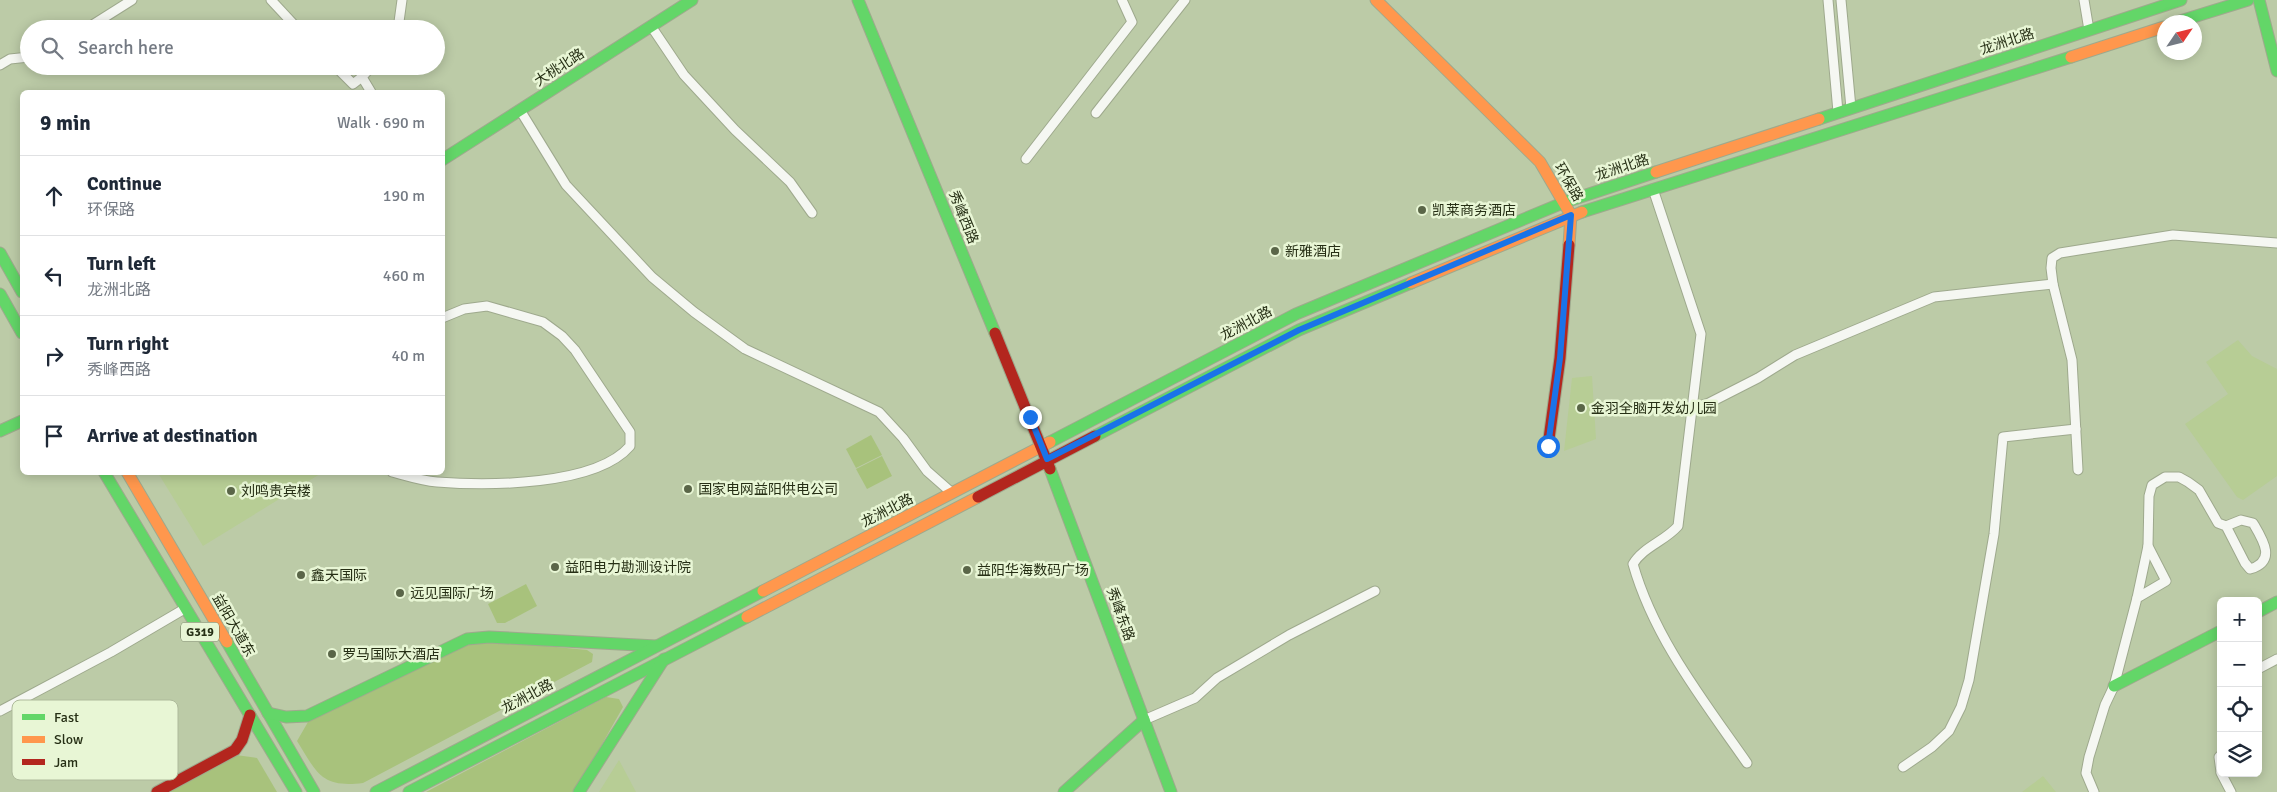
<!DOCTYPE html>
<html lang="en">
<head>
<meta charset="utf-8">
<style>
	:root { --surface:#fff; --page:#f6f6f7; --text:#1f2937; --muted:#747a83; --line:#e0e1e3 }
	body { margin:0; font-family:Signika,"Noto Sans SC",sans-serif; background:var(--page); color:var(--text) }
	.controls { position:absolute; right:15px; bottom:15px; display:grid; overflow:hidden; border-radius:8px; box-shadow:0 2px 12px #0003 }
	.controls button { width:45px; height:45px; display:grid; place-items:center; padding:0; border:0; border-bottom:1px solid var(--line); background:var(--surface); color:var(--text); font:25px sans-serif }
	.compass { position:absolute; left:2157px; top:15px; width:45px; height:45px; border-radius:50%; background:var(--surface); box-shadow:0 2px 12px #0003; rotate:55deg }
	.stop { position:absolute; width:15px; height:15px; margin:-11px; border:4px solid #1a73e8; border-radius:50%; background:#fff }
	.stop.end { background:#1a73e8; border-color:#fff; box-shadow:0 1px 5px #0008 }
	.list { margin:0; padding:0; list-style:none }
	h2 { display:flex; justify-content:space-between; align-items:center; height:65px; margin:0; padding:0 20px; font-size:21px }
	h2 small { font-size:16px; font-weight:400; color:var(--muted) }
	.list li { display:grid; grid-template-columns:32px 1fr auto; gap:15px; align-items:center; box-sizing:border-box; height:80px; padding:0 20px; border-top:1px solid var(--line) }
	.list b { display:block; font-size:19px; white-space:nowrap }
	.list p { margin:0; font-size:16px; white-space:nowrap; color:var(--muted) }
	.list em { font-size:16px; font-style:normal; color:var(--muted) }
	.icon { flex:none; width:28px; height:28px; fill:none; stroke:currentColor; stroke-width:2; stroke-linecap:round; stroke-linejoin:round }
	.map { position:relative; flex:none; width:2277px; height:792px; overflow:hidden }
	.search { position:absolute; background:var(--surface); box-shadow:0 2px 12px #0003; left:20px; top:20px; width:425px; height:55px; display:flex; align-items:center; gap:12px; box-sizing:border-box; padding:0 18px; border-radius:28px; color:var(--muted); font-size:19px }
	.panel { position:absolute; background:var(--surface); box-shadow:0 2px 12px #0003; left:20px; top:90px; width:425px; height:385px; border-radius:8px }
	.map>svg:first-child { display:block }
	.built { fill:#b7cd95 }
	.green { fill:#a8c27c }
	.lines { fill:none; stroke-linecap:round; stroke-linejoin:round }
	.street-casing { stroke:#9ea98d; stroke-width:11 }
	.fast-casing { stroke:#9ea98d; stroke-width:13 }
	.slow-casing { stroke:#9ea98d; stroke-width:13 }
	.jam-casing { stroke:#9ea98d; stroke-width:13 }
	.street { stroke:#f5f7f2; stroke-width:9 }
	.fast { stroke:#63d668; stroke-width:11 }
	.slow { stroke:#ff974d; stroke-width:11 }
	.jam { stroke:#b3261e; stroke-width:11 }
	.route { stroke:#1a73e8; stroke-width:6 }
	.poi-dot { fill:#5a6648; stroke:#e8f6d5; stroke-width:2 }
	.labels { text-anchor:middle; stroke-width:5; stroke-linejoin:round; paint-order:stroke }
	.shield { fill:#e8f6d5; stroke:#606b4f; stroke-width:1 }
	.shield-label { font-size:12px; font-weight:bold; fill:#262f15 }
	.street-label { font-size:14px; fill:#262f15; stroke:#e8f6d5 }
	.poi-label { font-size:14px; fill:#262f15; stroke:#e8f6d5; text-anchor:start }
	.key { fill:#e8f6d5; stroke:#aeba9b; stroke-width:1 }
	.key-label { font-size:14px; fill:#262f15 }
</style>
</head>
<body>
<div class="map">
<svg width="2277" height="792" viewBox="0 0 2277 792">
	<rect width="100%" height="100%" fill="#bccba7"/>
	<g class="built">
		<path d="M2238 340 2252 356 2277 369V476L2243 500 2237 497 2185 424 2228 394 2206 362Z"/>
		<path d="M1592 376 1596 439 1564 451 1572 378Z"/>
		<path d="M317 472 320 474 203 546 158 473Z"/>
		<path d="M619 760 636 792H599Z"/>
		<path d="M2043 776 2056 792H2022Z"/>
	</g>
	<g class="green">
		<path d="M871 435 882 455 856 468 846 449Z"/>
		<path d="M882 456 892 476 867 489 856 469Z"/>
		<path d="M526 584 537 606 505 623H497L488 604Z"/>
		<path d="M494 641 587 650 593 654 592 662 363 783C321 788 317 773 297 741L308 722 470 643Z"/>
		<path d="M606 697 619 699 623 707 575 792H426Z"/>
		<path d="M236 755 257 758 277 792H167Z"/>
	</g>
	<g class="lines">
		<defs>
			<g id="street">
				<path d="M271 0 298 29"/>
				<path d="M1828 0 1838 112"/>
				<path d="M1841 0 1851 108"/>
				<path d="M2084 0 2089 30"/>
				<path d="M651 26 684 75 735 130 790 182 812 213"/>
				<path d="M86 29 132 0"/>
				<path d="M398 29 402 0"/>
				<path d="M0 65 10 59 29 57"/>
				<path d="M335 66 353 84 362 77"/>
				<path d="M371 92 362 77 372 66"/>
				<path d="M520 110 566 185 652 277 694 312 745 349 879 412 903 438 927 471 952 493"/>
				<path d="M1096 113 1185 0"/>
				<path d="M1026 159 1132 22 1122 0"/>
				<path d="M1653 189 1701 334 1678 526C1665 541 1643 547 1633 564 1654 638 1703 700 1747 763"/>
				<path d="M2053 284 2072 360 2078 470"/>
				<path d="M1692 408 1709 403 1758 378 1795 355 1934 297 2053 284 2051 268 2052 258 2060 253 2173 235 2277 243"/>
				<path d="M392 472C407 476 422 481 437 482 487 486 596 486 630 446V432L575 350 562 336 543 322 487 306 464 309 442 318"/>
				<path d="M2137 598 2148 546"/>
				<path d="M2258 669 2277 659"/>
				<path d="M0 711 111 652 186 608"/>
				<path d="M1144 720 1195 698 1217 678 1289 635 1375 591"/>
				<path d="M2221 755 2219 757 2221 772"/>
				<path d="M1903 767 1932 747 1949 731 1961 707 1969 680 1994 534 2003 437 2076 429"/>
				<path d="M2221 773 2231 792"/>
				<path d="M2094 792 2086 773 2089 757 2105 705 2114 686 2137 598 2166 581 2148 546 2149 496 2152 485 2165 477H2179L2188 482 2199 490 2218 523 2226 526 2241 520 2253 523C2263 540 2277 561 2250 569L2245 563 2226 526"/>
			</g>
			<g id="fast">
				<path d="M858 0 995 333"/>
				<path d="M2259 0 2277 71"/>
				<path d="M2177 22 2248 0"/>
				<path d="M1819 119 2181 0"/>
				<path d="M442 160 692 0"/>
				<path d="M1582 212 2071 57"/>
				<path d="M0 253 22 292"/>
				<path d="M0 294 22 333"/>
				<path d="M0 431 22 421"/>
				<path d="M1095 436 1299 330 1411 283"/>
				<path d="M1050 442 1296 314 1565 202 1656 172"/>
				<path d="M1050 469 1171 792"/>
				<path d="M104 472 296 792"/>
				<path d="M2258 612 2277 602"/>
				<path d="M227 642 314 792"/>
				<path d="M2114 686 2221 631"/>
				<path d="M268 713 286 717 307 716 467 639 489 637 656 646"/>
				<path d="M376 792 763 591"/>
				<path d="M409 792 747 617"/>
				<path d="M579 792 664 659"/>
				<path d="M1064 792 1144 720"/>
			</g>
			<g id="slow">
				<path d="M1376 0 1540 162 1571 215 1569 245"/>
				<path d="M2071 57 2164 27"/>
				<path d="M1656 172 1819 119"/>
				<path d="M1411 283 1582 212"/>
				<path d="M127 472 227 642"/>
				<path d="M763 591 1050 442"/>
				<path d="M747 617 978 497"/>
			</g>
			<g id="jam">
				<path d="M995 333 1050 469"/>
				<path d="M1548 446 1560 358 1569 245"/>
				<path d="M978 497 1095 436"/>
				<path d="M157 792 235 750 242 740 250 715"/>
			</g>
		</defs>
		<use href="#street" class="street-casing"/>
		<use href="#fast" class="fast-casing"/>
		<use href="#slow" class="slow-casing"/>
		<use href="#jam" class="jam-casing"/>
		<use href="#street" class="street"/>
		<use href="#fast" class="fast"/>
		<use href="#slow" class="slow"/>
		<use href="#jam" class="jam"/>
	</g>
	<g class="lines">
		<path class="route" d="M1030 417 1047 459 1299 330 1571 215 1560 358 1548 446"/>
	</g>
	<g class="poi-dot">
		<circle cx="1422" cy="210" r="5"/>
		<circle cx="1275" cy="251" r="5"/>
		<circle cx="1581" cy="408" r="5"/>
		<circle cx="688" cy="489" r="5"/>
		<circle cx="231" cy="491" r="5"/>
		<circle cx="555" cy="567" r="5"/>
		<circle cx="967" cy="570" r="5"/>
		<circle cx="301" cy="575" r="5"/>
		<circle cx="400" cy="593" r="5"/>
		<circle cx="332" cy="654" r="5"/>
	</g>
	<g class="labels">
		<rect class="shield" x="181" y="622.5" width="38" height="19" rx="4"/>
		<g class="shield-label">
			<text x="200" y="636">G319</text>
		</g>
		<g class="street-label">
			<text transform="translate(2007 41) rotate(-18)" y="5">龙洲北路</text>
			<text transform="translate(559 67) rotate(-33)" y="5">大桃北路</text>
			<text transform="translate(1622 167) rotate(-18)" y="5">龙洲北路</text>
			<text transform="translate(1569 182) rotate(60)" y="5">环保路</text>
			<text transform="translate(964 217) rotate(68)" y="5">秀峰西路</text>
			<text transform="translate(1246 323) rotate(-28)" y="5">龙洲北路</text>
			<text transform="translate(887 510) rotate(-27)" y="5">龙洲北路</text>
			<text transform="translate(1121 614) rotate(70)" y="5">秀峰东路</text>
			<text transform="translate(234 625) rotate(60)" y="5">益阳大道东</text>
			<text transform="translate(527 696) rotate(-28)" y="5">龙洲北路</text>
		</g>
		<g class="poi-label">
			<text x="1432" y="215">凯莱商务酒店</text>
			<text x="1285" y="256">新雅酒店</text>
			<text x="1591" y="413">金羽全脑开发幼儿园</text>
			<text x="698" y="494">国家电网益阳供电公司</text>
			<text x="241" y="496">刘鸣贵宾楼</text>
			<text x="565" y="572">益阳电力勘测设计院</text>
			<text x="977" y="575">益阳华海数码广场</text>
			<text x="311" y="580">鑫天国际</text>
			<text x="410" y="598">远见国际广场</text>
			<text x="342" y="659">罗马国际大酒店</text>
		</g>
	</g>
	<rect x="12" y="700" width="166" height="80" rx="8" class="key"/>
	<rect x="22" y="714" width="23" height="6" fill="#63d668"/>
	<rect x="22" y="736" width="23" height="7" fill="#ff974d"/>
	<rect x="22" y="759" width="23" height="6" fill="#b3261e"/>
	<g class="key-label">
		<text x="54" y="722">Fast</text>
		<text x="54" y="744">Slow</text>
		<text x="54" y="767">Jam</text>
	</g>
</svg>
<div class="controls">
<button>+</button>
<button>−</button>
<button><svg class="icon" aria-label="locate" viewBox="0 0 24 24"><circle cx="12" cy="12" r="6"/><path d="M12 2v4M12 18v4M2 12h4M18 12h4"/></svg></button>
<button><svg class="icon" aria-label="layers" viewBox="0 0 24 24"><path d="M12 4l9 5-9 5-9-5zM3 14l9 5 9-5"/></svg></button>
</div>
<svg class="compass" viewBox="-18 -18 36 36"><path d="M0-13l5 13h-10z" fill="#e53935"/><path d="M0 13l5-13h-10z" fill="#747a83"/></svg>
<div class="stop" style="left:1548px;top:446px"></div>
<div class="stop end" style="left:1030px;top:417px"></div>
<div class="search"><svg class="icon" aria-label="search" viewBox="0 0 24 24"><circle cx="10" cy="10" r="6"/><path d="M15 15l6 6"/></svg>Search here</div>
<section class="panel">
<h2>9 min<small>Walk · 690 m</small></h2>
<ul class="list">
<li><svg class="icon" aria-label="ahead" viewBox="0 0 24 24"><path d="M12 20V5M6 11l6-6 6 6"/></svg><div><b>Continue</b><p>环保路</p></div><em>190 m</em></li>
<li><svg class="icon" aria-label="left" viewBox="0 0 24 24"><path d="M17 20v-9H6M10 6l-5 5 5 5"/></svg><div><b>Turn left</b><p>龙洲北路</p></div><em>460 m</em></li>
<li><svg class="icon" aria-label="right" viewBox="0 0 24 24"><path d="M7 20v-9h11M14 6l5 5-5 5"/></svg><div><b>Turn right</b><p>秀峰西路</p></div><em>40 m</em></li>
<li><svg class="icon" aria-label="arrive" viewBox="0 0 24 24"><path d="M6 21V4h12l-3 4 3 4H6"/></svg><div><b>Arrive at destination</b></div></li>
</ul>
</section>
</div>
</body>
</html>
